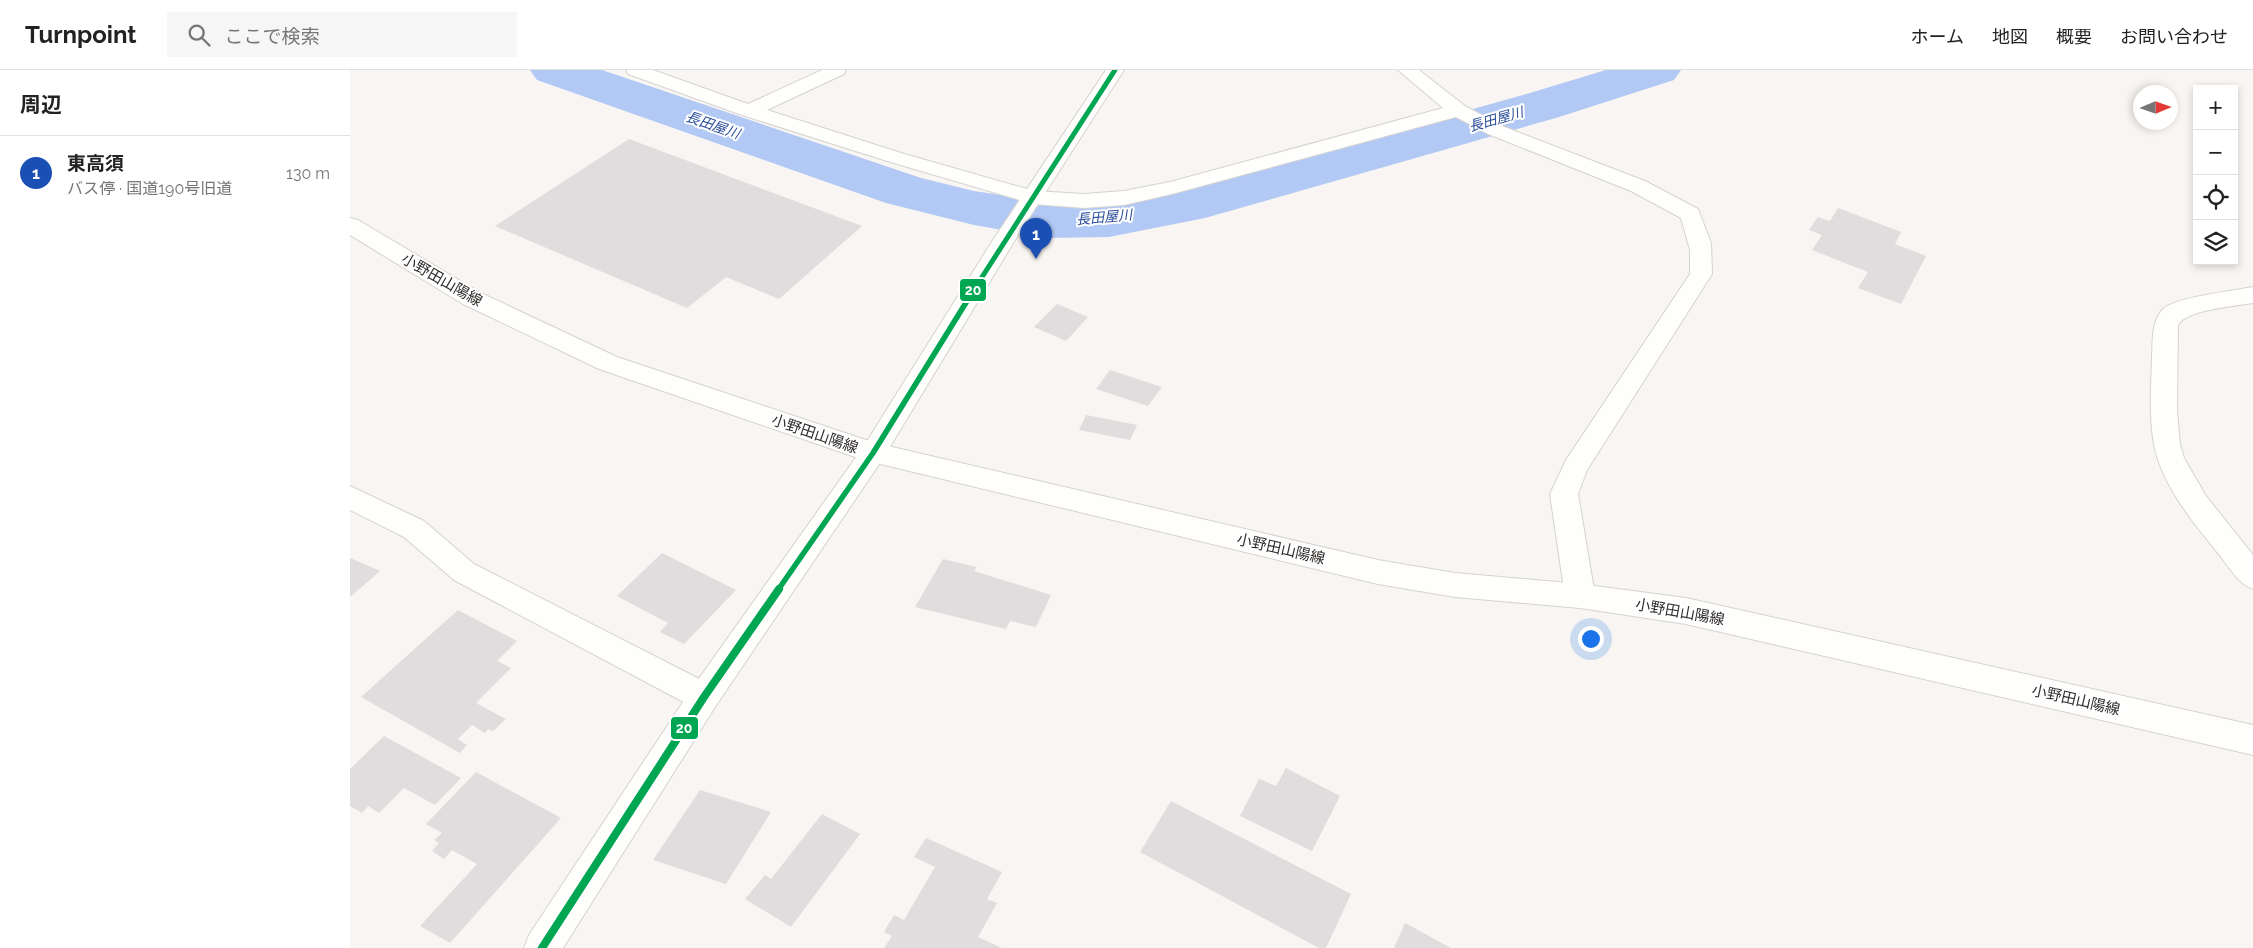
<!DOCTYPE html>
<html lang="ja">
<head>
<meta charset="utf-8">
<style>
	:root { --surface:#fff; --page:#f6f6f6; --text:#222; --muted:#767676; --line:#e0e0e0; --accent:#db2777 }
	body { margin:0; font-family:Raleway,"Noto Sans JP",sans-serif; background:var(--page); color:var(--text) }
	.controls { position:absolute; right:15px; top:15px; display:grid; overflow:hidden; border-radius:0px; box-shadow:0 2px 8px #0003 }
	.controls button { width:45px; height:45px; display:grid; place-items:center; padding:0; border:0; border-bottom:1px solid var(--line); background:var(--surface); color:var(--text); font:25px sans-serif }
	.compass { position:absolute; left:1783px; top:15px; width:45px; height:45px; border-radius:50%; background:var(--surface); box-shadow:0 2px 8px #0003; rotate:88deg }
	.you { position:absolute; left:1240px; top:568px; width:18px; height:18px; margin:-12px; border:4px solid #fff; border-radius:50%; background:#1a73e8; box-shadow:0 0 0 8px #1a73e833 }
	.badge { display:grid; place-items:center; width:32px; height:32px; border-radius:50%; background:var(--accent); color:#fff; font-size:16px; font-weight:700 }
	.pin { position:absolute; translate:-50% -41px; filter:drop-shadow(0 1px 2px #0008) }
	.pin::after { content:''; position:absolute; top:26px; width:18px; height:15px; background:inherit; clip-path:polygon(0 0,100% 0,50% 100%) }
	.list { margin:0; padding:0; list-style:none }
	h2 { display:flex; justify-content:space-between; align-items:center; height:65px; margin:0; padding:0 20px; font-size:21px }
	h2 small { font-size:16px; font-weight:400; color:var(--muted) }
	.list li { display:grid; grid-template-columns:32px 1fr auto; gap:15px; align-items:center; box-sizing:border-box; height:75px; padding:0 20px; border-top:1px solid var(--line) }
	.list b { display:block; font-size:19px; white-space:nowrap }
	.list p { margin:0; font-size:16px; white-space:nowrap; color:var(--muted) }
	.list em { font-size:16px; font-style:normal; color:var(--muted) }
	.icon { flex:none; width:28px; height:28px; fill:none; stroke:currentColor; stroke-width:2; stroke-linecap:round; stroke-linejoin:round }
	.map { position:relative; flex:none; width:1903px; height:878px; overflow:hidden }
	header { display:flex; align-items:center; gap:30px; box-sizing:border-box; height:70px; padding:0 25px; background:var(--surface); border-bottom:1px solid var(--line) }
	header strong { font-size:24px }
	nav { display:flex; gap:28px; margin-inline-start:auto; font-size:18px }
	.search { width:350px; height:45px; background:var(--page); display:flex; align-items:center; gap:12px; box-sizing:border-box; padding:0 18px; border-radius:0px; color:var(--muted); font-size:19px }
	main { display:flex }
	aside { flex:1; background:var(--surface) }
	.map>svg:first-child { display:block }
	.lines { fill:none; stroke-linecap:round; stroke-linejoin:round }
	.river { fill:#b2c9f6; fill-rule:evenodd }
	.building { fill:#dfdddd }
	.minor-casing { stroke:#d5d3d0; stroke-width:2 }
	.tertiary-casing { stroke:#d5d3d0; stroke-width:2 }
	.primary-casing { stroke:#d5d3d0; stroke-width:2 }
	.minor { fill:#fefefd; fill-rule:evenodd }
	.tertiary { fill:#fefefd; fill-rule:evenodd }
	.primary { fill:#fefefd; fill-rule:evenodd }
	.bus-1-far2-casing { stroke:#fff; stroke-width:8 }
	.bus-1-far1-casing { stroke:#fff; stroke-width:9 }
	.bus-1-casing { stroke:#fff; stroke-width:11 }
	.bus-1-far2 { stroke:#00a651; stroke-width:5 }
	.bus-1-far1 { stroke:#00a651; stroke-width:5.5 }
	.bus-1 { stroke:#00a651; stroke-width:8 }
	.labels { text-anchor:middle; stroke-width:4; stroke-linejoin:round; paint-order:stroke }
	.far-water-label { font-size:14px; font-style:italic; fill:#2b4e9b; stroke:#fff }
	.street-label { font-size:15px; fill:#302d2b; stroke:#fff }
	.line-badge { stroke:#fff; stroke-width:2 }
	.badge-label { font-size:14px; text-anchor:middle; font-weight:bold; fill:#fff }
</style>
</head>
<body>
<header>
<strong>Turnpoint</strong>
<div class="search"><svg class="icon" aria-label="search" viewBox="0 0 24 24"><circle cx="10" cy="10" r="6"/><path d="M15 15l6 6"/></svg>ここで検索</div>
<nav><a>ホーム</a><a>地図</a><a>概要</a><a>お問い合わせ</a></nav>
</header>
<main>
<aside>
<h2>周辺<small></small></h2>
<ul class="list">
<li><span class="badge" style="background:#1a4fb4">1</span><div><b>東高須</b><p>バス停 · 国道190号旧道</p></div><em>130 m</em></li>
</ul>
</aside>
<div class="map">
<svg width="1903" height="878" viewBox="0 0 1903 878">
	<rect width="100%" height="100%" fill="#f8f5f2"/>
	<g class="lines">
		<path class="river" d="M180 0H252L571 108 624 121 698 132 759 131 851 115 1173 25 1256 0H1331L1324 10 1209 47 855 148 759 167 698 168 624 155 536 133 187 10Z"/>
	</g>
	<g class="building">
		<path d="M279 69 512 156 429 229 376 207 337 238 145 156Z"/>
		<path d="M1488 138 1551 162 1545 174 1576 186 1551 234 1508 218 1518 202 1462 180 1472 165 1459 160 1468 147 1480 151Z"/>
		<path d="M707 234 738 247 716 271 684 257Z"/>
		<path d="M760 300 812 317 798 336 746 319Z"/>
		<path d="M736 345 787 355 780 370 729 360Z"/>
		<path d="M312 483 386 520 334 574 310 562 318 553 267 526Z"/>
		<path d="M0 488 30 501 0 527Z"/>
		<path d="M593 489 627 497 624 501 701 525 686 557 660 551 656 559 565 537Z"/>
		<path d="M108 540 167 571 147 591 161 598 126 633 156 649 143 661 138 659 135 663 122 655 108 669 117 675 110 683 11 627Z"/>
		<path d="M34 666 111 708 85 735 54 718 29 743 18 736 12 743 0 736V699Z"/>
		<path d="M936 698 990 726 962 781 890 746 909 709 926 716Z"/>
		<path d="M126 702 211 748 100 873 70 856 127 794 102 780 94 789 82 781 89 773 84 770 92 763 76 754Z"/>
		<path d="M350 720 421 742 376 814 303 790Z"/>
		<path d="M821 731 1001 824 976 878H969L790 782Z"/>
		<path d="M472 744 510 764 441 857 395 829 415 805 421 809Z"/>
		<path d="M576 768 652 802 637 829 647 833 628 867 652 878H534L542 866 534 862 544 845 554 850 585 797 564 787Z"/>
		<path d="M1055 853 1101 878H1044Z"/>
	</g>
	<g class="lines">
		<defs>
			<g id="minor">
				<path d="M276 0H303L398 34 472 0H496L494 4 417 40 551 83 684 121 734 124 774 121 820 112 1093 38 1048 0H1069L1115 36 1152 56 1295 111 1348 139 1361 173 1362 204 1237 400 1228 424 1245 526 1240 535 1230 538 1220 535 1215 526 1200 424 1216 390 1340 204V180L1331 148 1281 121 1138 64 1106 47 822 124 774 135 734 138 683 134 537 91 392 45 278 4Z"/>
				<path d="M1903 217V233C1886 236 1835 240 1828 255L1827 341 1830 374 1834 388 1856 426 1903 485V519C1887 513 1878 495 1867 482 1842 451 1812 415 1804 375 1799 346 1801 316 1802 288 1803 272 1801 253 1812 240 1823 227 1884 221 1903 217Z"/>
				<path d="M0 416 74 451 124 494 365 617 370 627 365 637 354 641 343 637 104 510 54 467 0 440Z"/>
			</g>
			<path id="tertiary" d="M756 0H774L665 170 532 390 365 637 213 878H174L179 865 343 617 514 376 643 170Z"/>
			<path id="primary" d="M0 148 8 150 129 222 267 287 525 373 1028 490 1105 503 1230 514 1336 528 1903 655V685L1336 554 1230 538 1105 527 1028 514 514 390 249 299 113 234 0 165Z"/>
		</defs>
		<use href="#minor" class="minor-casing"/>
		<use href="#tertiary" class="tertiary-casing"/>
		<use href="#primary" class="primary-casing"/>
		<use href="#minor" class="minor"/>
		<use href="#tertiary" class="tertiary"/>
		<use href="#primary" class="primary"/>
		<defs>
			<path id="bus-1-far2" d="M616 232 765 0"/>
			<path id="bus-1-far1" d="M428 520 523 383 617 231"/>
			<path id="bus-1" d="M192 878 354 627 429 519"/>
		</defs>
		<use href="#bus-1-far2" class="bus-1-far2-casing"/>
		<use href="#bus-1-far1" class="bus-1-far1-casing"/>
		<use href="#bus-1" class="bus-1-casing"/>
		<use href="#bus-1-far2" class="bus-1-far2"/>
		<use href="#bus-1-far1" class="bus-1-far1"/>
		<use href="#bus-1" class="bus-1"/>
	</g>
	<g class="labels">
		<g class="far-water-label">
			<text transform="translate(1146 49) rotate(-16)" y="5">長田屋川</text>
			<text transform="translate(363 55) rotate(19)" y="5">長田屋川</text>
			<text transform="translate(754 147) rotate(-5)" y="5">長田屋川</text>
		</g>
		<g class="street-label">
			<text transform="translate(92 210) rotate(30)" y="5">小野田山陽線</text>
			<text transform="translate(465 364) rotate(19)" y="5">小野田山陽線</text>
			<text transform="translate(931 479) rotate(13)" y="5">小野田山陽線</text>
			<text transform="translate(1330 542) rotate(10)" y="5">小野田山陽線</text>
			<text transform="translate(1726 630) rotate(13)" y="5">小野田山陽線</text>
		</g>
	</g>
	<g class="line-badge">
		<rect x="609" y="208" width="28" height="24" rx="5" fill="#00a651"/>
		<rect x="320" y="646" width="29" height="24" rx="5" fill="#00a651"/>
	</g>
	<g class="badge-label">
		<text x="623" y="225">20</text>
		<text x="334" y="663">20</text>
	</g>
</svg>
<div class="controls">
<button>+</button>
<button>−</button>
<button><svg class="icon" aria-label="locate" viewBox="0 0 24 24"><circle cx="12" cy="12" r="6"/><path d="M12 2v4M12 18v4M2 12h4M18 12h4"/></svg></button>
<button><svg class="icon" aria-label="layers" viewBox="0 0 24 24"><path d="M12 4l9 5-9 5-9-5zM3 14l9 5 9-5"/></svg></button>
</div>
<svg class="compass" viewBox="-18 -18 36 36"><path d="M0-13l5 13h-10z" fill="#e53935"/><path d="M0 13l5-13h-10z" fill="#767676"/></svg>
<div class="you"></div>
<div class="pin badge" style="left:686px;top:189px;background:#1a4fb4">1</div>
</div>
</main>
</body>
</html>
